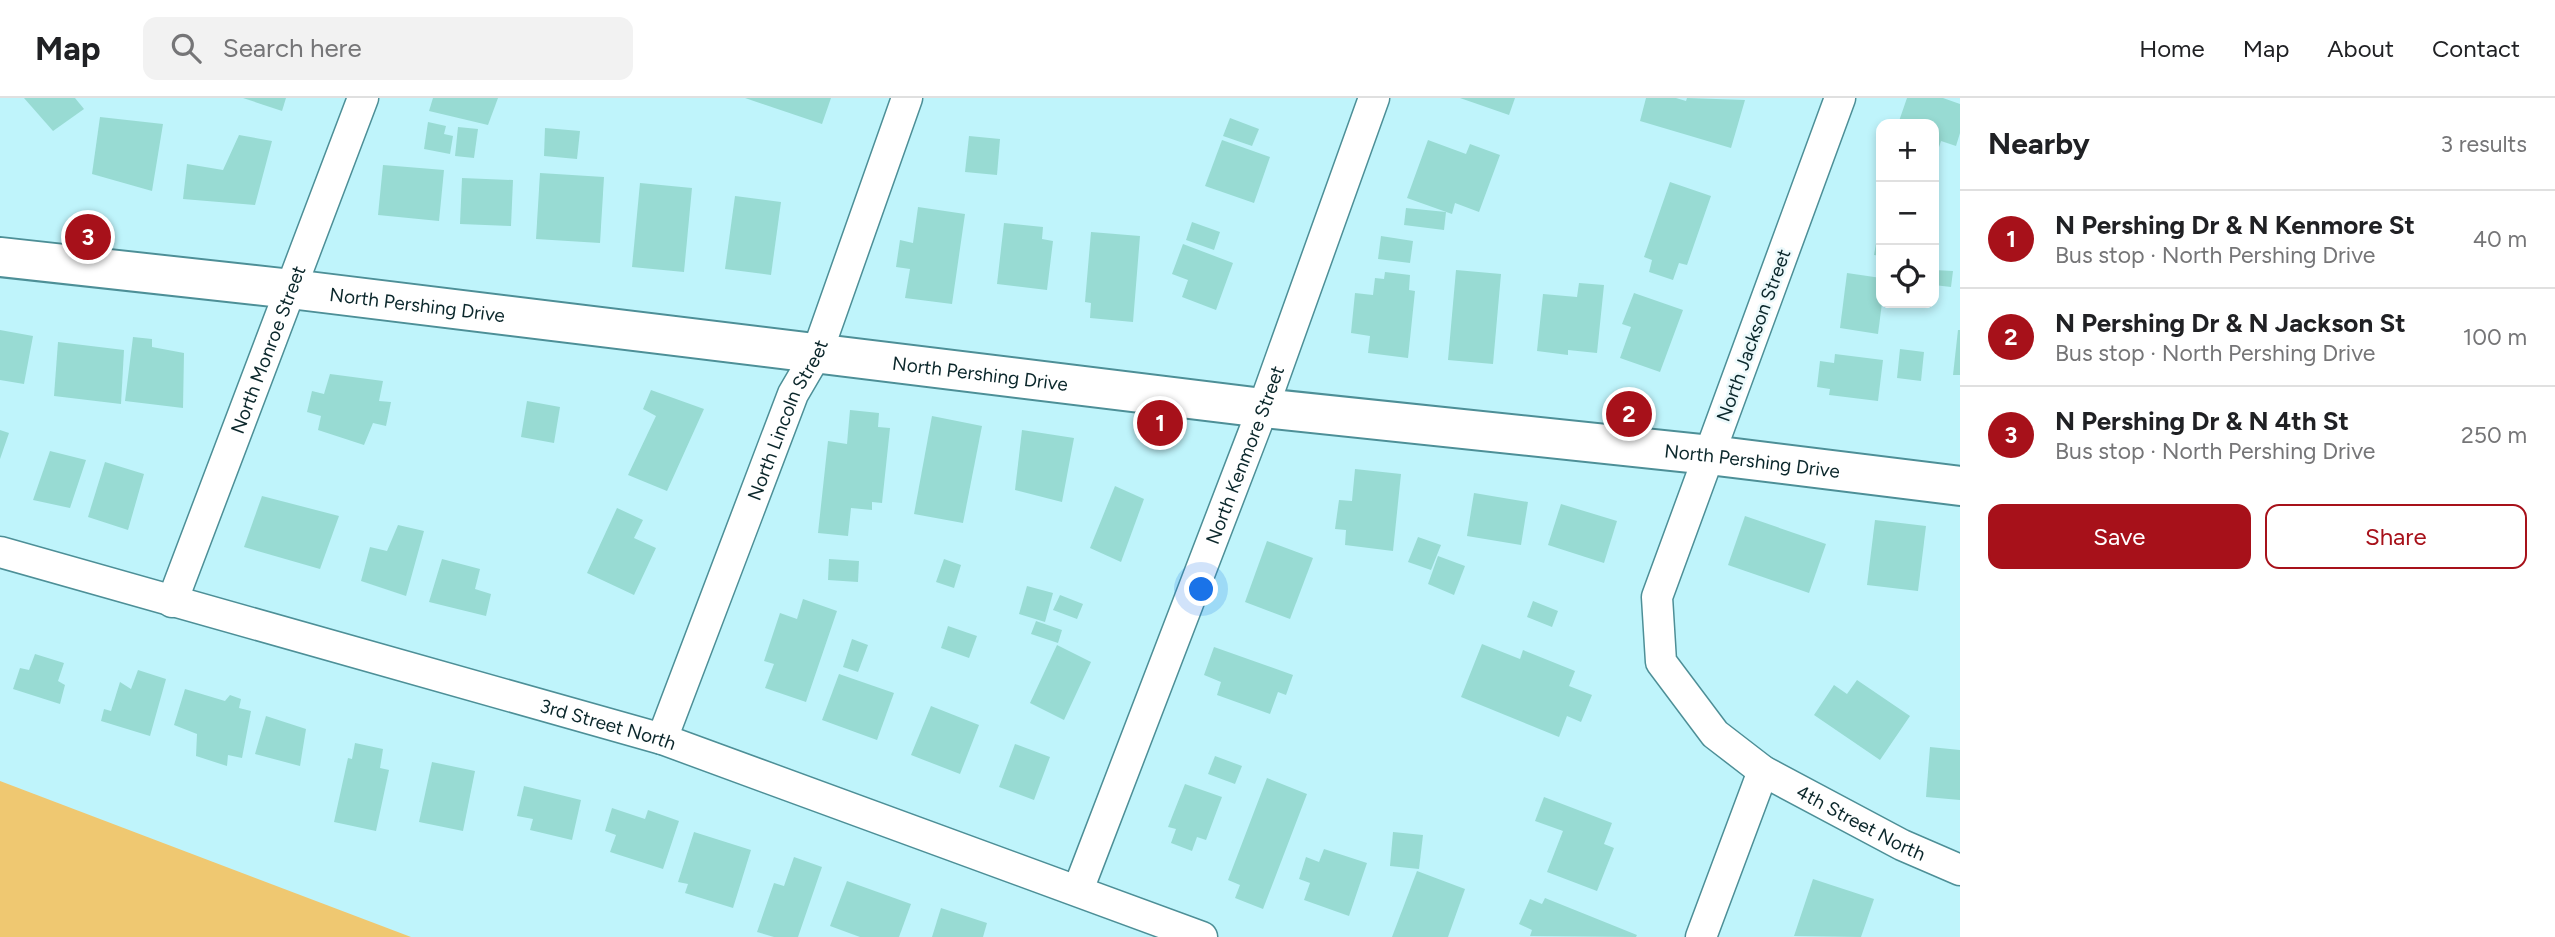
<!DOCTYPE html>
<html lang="en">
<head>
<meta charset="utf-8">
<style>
	:root { --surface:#fff; --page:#f2f2f2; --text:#202124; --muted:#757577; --line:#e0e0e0; --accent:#a7111a }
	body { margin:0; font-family:Figtree,sans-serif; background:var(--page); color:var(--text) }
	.controls { position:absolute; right:21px; top:21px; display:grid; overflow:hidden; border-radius:14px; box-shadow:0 4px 10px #0003 }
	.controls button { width:63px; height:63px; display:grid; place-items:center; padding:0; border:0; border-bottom:2px solid var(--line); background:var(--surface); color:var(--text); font:35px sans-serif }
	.you { position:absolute; left:1202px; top:492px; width:24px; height:24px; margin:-18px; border:5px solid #fff; border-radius:50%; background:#1a73e8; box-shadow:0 0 0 10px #1a73e833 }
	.badge { display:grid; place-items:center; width:46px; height:46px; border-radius:50%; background:var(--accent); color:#fff; font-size:23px; font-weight:700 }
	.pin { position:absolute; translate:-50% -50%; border:4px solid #fff; box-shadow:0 2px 7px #0006 }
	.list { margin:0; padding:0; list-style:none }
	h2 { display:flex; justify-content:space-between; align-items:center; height:91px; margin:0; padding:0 28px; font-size:30px }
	h2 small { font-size:23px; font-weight:400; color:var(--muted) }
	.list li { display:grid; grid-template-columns:46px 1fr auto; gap:21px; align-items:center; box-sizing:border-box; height:98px; padding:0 28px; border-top:2px solid var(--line) }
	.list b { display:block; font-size:26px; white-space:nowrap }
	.list p { margin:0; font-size:23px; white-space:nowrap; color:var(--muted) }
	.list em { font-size:23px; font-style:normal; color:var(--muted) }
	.actions { display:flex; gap:14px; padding:21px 28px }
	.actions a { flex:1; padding:16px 0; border:2px solid var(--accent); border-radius:14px; text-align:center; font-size:24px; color:var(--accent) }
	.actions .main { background:var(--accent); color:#fff }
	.icon { flex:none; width:38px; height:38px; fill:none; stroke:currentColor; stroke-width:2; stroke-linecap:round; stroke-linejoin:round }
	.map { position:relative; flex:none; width:1960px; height:839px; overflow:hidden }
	header { display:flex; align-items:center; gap:42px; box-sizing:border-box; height:98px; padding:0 35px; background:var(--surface); border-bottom:2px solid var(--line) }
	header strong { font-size:33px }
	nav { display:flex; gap:38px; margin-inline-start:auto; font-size:24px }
	.search { width:490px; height:63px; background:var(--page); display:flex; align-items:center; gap:18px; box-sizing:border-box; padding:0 24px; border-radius:14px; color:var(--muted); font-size:26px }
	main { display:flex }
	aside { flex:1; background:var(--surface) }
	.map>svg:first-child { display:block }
	.green { fill:#efc871 }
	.building { fill:#98dbd3 }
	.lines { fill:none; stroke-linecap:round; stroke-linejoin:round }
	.street-casing { stroke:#4d8f97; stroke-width:33 }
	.secondary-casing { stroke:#4d8f97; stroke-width:42 }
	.street { stroke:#fff; stroke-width:30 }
	.secondary { stroke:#fff; stroke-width:38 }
	.labels { text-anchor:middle; stroke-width:5; stroke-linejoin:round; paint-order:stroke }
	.street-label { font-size:19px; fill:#0b272b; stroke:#ecf9fb }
</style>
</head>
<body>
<header>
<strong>Map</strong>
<div class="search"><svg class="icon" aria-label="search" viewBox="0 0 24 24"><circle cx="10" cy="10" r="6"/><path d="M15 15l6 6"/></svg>Search here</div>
<nav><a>Home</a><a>Map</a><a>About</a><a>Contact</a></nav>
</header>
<main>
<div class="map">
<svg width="1960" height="839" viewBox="0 0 1960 839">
	<rect width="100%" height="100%" fill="#bff4fb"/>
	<path class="green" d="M0 683 411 839H0Z"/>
	<g class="building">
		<path d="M24 0H75L84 11 53 33Z"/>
		<path d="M243 0H286L282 13Z"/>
		<path d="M433 0H498L488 27 429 13Z"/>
		<path d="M745 0H831L822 26Z"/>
		<path d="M1460 0H1515L1509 17Z"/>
		<path d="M1646 0H1676L1686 3 1687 0 1745 2 1731 50 1640 23Z"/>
		<path d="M1907 0H1943L1960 6V35L1956 48 1941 43 1934 65V26H1898Z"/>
		<path d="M100 19 163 26 152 93 92 76Z"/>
		<path d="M1230 20 1259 31 1252 48 1223 38Z"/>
		<path d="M428 24 446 28 444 36 453 38 450 56 424 51Z"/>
		<path d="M458 29 478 31 474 60 455 58Z"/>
		<path d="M545 30 580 33 577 61 544 58Z"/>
		<path d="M239 37 272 43 255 107 183 101 187 66 223 72Z"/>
		<path d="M969 38 1000 41 997 77 965 74Z"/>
		<path d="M1222 42 1270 59 1254 105 1205 88Z"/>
		<path d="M1428 42 1466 56 1470 46 1500 57 1479 114 1455 105 1452 116 1407 100Z"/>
		<path d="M383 67 444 72 439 123 378 117Z"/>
		<path d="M540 75 604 79 600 145 536 141Z"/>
		<path d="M462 80 513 82 511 128 460 126Z"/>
		<path d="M1670 84 1711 98 1687 167 1679 165 1673 182 1649 174 1652 162 1644 159Z"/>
		<path d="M640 85 692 90 684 174 632 169Z"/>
		<path d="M735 98 781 104 771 177 725 171Z"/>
		<path d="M918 109 965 116 952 206 905 200 910 171 896 169 900 142 913 145Z"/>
		<path d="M1406 110 1446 114 1444 132 1404 127Z"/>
		<path d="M1880 122H1881V158L1874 157Z"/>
		<path d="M1192 124 1220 134 1214 152 1186 142Z"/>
		<path d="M1004 125 1043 129 1042 141 1053 143 1047 192 997 186Z"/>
		<path d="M1091 134 1140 138 1133 224 1090 220 1091 205 1085 204Z"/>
		<path d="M1381 138 1413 143 1410 165 1378 161Z"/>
		<path d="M1183 146 1233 165 1216 212 1182 199 1188 182 1172 176Z"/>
		<path d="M1456 172 1501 176 1493 266 1448 262Z"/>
		<path d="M1934 172 1953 173 1951 189 1934 187Z"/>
		<path d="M1385 174 1410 177 1409 192 1415 193 1408 260 1368 255 1370 238 1351 235 1355 195 1373 197 1375 180 1384 181Z"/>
		<path d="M1847 175 1881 180 1882 205 1878 236 1840 230Z"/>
		<path d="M1579 185 1604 187 1597 255 1568 252V257L1537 253 1543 196 1577 199Z"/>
		<path d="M1634 195 1683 212 1660 274 1620 260 1631 229 1622 226Z"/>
		<path d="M0 232 33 238 24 286 0 282Z"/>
		<path d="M1958 232H1960V277H1953Z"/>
		<path d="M133 239 152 241V249L184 255 183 310 125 303Z"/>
		<path d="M58 244 124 252 121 306 54 298Z"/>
		<path d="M1900 251 1924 254 1921 283 1897 280Z"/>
		<path d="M1835 256 1883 262 1878 303 1829 297 1830 291 1817 289 1820 263 1834 265Z"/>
		<path d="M330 276 383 283 379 303 391 304 386 328 373 325 364 347 318 332 321 318 307 314 312 293 324 296Z"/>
		<path d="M651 292 704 311 667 393 628 377 656 318 643 311Z"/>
		<path d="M527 303 560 309 554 345 521 339Z"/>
		<path d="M850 312 879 315 878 329 890 330 882 405 872 404V412L851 410 848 438 818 435 828 343 847 346Z"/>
		<path d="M932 318 982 328 963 425 914 416Z"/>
		<path d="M0 332 9 335 0 361Z"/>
		<path d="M1022 332 1074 340 1062 404 1015 392Z"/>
		<path d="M50 353 86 362 70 410 33 402Z"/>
		<path d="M105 364 144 376 128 432 88 419Z"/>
		<path d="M1355 371 1401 376 1393 453 1345 447 1346 432 1335 431 1339 402 1352 403Z"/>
		<path d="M1115 388 1144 401 1121 464 1090 450Z"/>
		<path d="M1474 395 1528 404 1521 447 1467 438Z"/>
		<path d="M262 398 339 418 320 471 244 449Z"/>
		<path d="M1561 406 1617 423 1604 465 1548 447Z"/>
		<path d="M617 410 643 422 634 440 656 450 634 497 587 475Z"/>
		<path d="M1745 418 1826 446 1809 495 1728 467Z"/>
		<path d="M1875 422 1926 428 1918 493 1867 487Z"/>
		<path d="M398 427 424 433 406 498 361 483 370 449 387 453Z"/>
		<path d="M1418 439 1441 447 1431 472 1408 464Z"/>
		<path d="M1267 443 1313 460 1290 521 1245 504Z"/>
		<path d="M1438 458 1465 468 1454 497 1428 486Z"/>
		<path d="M442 461 480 471 475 491 491 496 486 518 429 504Z"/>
		<path d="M829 461 859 463 858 484 828 482Z"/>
		<path d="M944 461 961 467 954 490 936 484Z"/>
		<path d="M1027 488 1053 495 1045 524 1019 516Z"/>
		<path d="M1060 497 1083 506 1077 521 1053 512Z"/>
		<path d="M803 501 837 513 806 604 765 590 774 566 764 563 780 515 797 521Z"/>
		<path d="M1533 503 1558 513 1552 529 1527 519Z"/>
		<path d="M1036 523 1062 532 1058 545 1031 536Z"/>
		<path d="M948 528 977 538 969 560 941 550Z"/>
		<path d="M852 541 868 547 858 574 843 569Z"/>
		<path d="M1482 546 1520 561 1523 552 1575 573 1569 588 1592 597 1581 624 1567 618 1559 639 1461 599Z"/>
		<path d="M1057 547 1091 564 1064 622 1030 605Z"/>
		<path d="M1214 549 1293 577 1286 597 1278 594 1270 616 1217 597 1221 584 1204 577Z"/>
		<path d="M35 556 64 565 58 583 65 587 60 606 13 591 20 570 29 572Z"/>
		<path d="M138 572 166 581 150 638 101 623 104 611 111 613 120 584 131 591Z"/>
		<path d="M839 576 894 595 877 642 822 622Z"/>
		<path d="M1857 582 1910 618 1880 662 1814 617 1834 587 1847 596Z"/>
		<path d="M185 591 225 603 230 597 241 601 239 610 251 613 242 660 228 657 227 668 196 658 197 636 174 627Z"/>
		<path d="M931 608 979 627 960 676 911 657Z"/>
		<path d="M266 618 306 631 300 668 255 656Z"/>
		<path d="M355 645 383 651 380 670 389 672 376 733 334 724 348 660 352 661Z"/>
		<path d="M1015 646 1050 659 1034 702 999 689Z"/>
		<path d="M1930 649 1960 652V702L1926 699Z"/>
		<path d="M1215 658 1242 668 1235 686 1208 676Z"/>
		<path d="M432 664 475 673 463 733 419 724Z"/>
		<path d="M1267 680 1307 696 1263 811 1235 800 1240 787 1228 782Z"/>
		<path d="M1185 686 1222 699 1206 742 1197 739 1192 753 1171 745 1176 731 1168 729Z"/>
		<path d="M524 688 581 702 572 742 530 732 533 721 517 718Z"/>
		<path d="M1544 699 1612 725 1604 746 1614 750 1597 793 1547 774 1563 733 1535 723Z"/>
		<path d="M612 710 645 721 648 712 679 723 663 771 610 754 616 737 605 733Z"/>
		<path d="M694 734 751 752 733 810 685 795 688 786 678 784Z"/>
		<path d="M1393 734 1423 737 1419 771 1390 768Z"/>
		<path d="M1324 751 1367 765 1349 818 1304 802 1310 785 1299 781 1306 759 1319 764Z"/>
		<path d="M794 759 822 769 798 839H774L757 834 774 785 784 788Z"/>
		<path d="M1417 773 1465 791 1448 839H1392Z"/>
		<path d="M1813 781 1874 801 1861 839 1794 838Z"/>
		<path d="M847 783 911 806 899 839H860L830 828Z"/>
		<path d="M1545 800 1637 837 1636 839 1530 838 1532 832 1519 826 1530 801 1542 806Z"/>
		<path d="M941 810 987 825 983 839H932Z"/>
	</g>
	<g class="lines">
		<defs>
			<g id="street">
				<path id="s1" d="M1840 0 1657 499 1661 564 1715 636 1763 673 1902 747 1960 772"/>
				<path id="s2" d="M0 454 662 641 1202 839"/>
				<path id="s3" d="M172 504 363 0"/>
				<path id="s4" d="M662 641 793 296 817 255 907 0"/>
				<path id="s5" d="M1078 792 1263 310 1374 0"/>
				<path d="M1701 839 1763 673"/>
			</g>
			<g id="secondary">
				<path id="s6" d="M0 159 291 191 1263 310 1710 357 1960 388"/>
			</g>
		</defs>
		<use href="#street" class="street-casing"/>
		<use href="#secondary" class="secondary-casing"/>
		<use href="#street" class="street"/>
		<use href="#secondary" class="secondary"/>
	</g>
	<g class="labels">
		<g class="street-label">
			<text dy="7" stroke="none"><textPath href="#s6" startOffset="420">North Pershing Drive</textPath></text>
			<text transform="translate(1753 237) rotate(-70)" y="7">North Jackson Street</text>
			<text dy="7" stroke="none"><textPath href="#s3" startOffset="270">North Monroe Street</textPath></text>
			<text dy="7" stroke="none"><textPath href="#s6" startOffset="987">North Pershing Drive</textPath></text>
			<text dy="7" stroke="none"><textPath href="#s4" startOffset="343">North Lincoln Street</textPath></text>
			<text dy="7" stroke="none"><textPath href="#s5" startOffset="466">North Kenmore Street</textPath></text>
			<text dy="7" stroke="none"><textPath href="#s6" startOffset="1764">North Pershing Drive</textPath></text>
			<text dy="7" stroke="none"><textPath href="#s2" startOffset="632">3rd Street North</textPath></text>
			<text dy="7" stroke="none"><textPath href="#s1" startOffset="858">4th Street North</textPath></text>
		</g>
	</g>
</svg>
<div class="controls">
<button>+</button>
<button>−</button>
<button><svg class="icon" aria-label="locate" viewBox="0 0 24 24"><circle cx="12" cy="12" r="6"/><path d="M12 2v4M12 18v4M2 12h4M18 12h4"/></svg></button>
</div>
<div class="you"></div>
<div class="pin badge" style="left:1160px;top:325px">1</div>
<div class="pin badge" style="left:1629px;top:316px">2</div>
<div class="pin badge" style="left:88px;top:139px">3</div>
</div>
<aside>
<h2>Nearby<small>3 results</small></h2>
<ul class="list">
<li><span class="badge">1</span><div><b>N Pershing Dr &amp; N Kenmore St</b><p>Bus stop · North Pershing Drive</p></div><em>40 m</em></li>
<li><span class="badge">2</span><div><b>N Pershing Dr &amp; N Jackson St</b><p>Bus stop · North Pershing Drive</p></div><em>100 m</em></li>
<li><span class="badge">3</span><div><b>N Pershing Dr &amp; N 4th St</b><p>Bus stop · North Pershing Drive</p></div><em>250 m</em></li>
</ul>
<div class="actions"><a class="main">Save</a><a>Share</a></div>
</aside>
</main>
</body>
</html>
